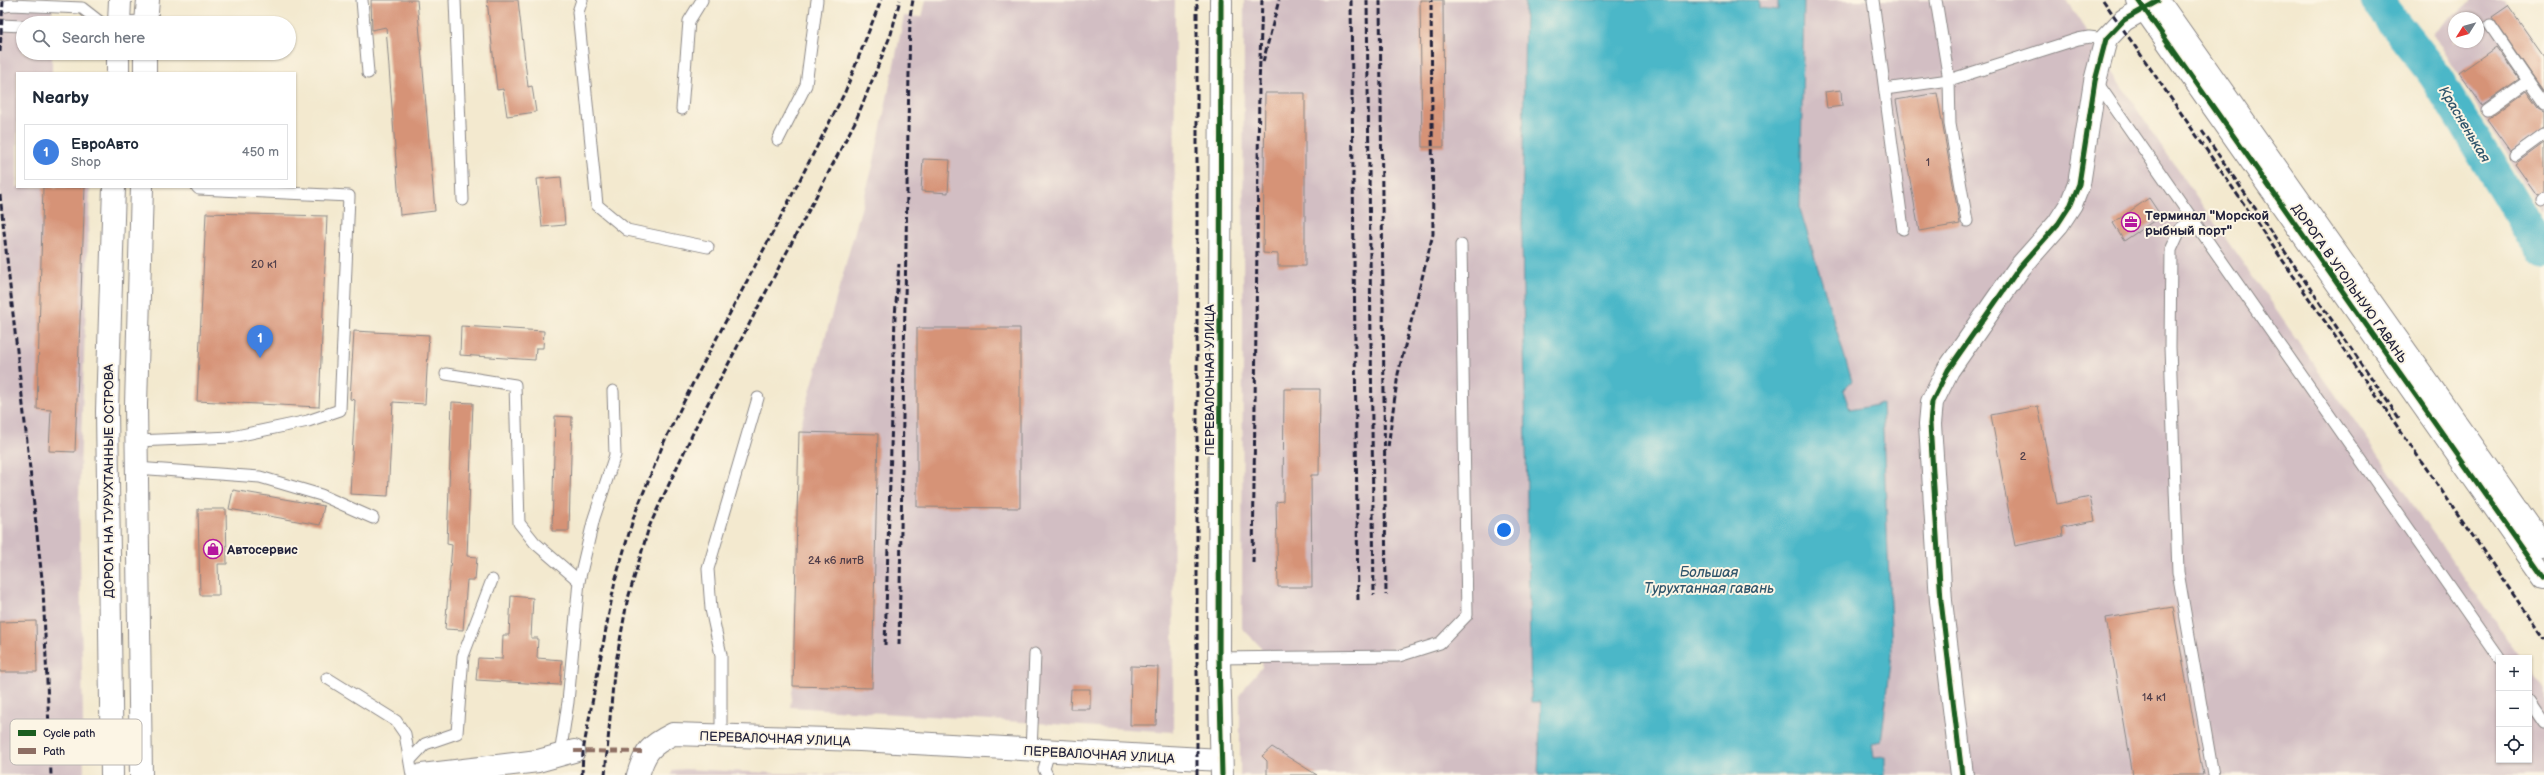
<!DOCTYPE html>
<html lang="en">
<head>
<meta charset="utf-8">
<style>
	:root { --surface:#fff; --page:#f6f6f7; --text:#1f2937; --muted:#747a83; --line:#e0e1e3; --accent:#111827 }
	body { margin:0; font-family:"Balsamiq Sans",sans-serif; background:var(--page); color:var(--text) }
	.controls { position:absolute; right:12px; bottom:12px; display:grid; overflow:hidden; border-radius:0px; box-shadow:0 1px 3px #0004 }
	.controls button { width:36px; height:36px; display:grid; place-items:center; padding:0; border:0; border-bottom:1px solid var(--line); background:var(--surface); color:var(--text); font:20px sans-serif }
	.compass { position:absolute; left:2448px; top:12px; width:36px; height:36px; border-radius:50%; background:var(--surface); box-shadow:0 1px 3px #0004; rotate:233deg }
	.you { position:absolute; left:1504px; top:530px; width:14px; height:14px; margin:-10px; border:3px solid #fff; border-radius:50%; background:#1a73e8; box-shadow:0 0 0 6px #1a73e833 }
	.badge { display:grid; place-items:center; width:26px; height:26px; border-radius:50%; background:var(--accent); color:#fff; font-size:13px; font-weight:700 }
	.pin { position:absolute; translate:-50% -33px; filter:drop-shadow(0 1px 2px #0008) }
	.pin::after { content:''; position:absolute; top:21px; width:14px; height:12px; background:inherit; clip-path:polygon(0 0,100% 0,50% 100%) }
	.list { margin:0; padding:0; list-style:none }
	h2 { display:flex; justify-content:space-between; align-items:center; height:52px; margin:0; padding:0 16px; font-size:17px }
	h2 small { font-size:13px; font-weight:400; color:var(--muted) }
	.list li { display:grid; grid-template-columns:26px 1fr auto; gap:12px; align-items:center; box-sizing:border-box; height:56px; margin:0 8px 8px; padding:0 8px; border:1px solid var(--line); border-radius:0px }
	.list b { display:block; font-size:15px; white-space:nowrap }
	.list p { margin:0; font-size:13px; white-space:nowrap; color:var(--muted) }
	.list em { font-size:13px; font-style:normal; color:var(--muted) }
	.icon { flex:none; width:22px; height:22px; fill:none; stroke:currentColor; stroke-width:2; stroke-linecap:round; stroke-linejoin:round }
	.map { position:relative; flex:none; width:2544px; height:775px; overflow:hidden }
	.search { position:absolute; background:var(--surface); box-shadow:0 1px 3px #0004; left:16px; top:16px; width:280px; height:44px; display:flex; align-items:center; gap:10px; box-sizing:border-box; padding:0 14px; border-radius:22px; color:var(--muted); font-size:15px }
	.panel { position:absolute; background:var(--surface); box-shadow:0 1px 3px #0004; left:16px; top:72px; width:280px; height:116px; border-radius:0px }
	.map>svg:first-child { display:block }
	.industrial { fill:#d2bec3; fill-rule:evenodd }
	.water { fill:#4cb7c8; stroke:#376c82 }
	.lines { fill:none; stroke-linecap:round; stroke-linejoin:round }
	.river { stroke:#4cb7c8; stroke-width:33 }
	.building { fill:#d69377 }
	.lane-casing { stroke:#8a8685; stroke-width:13 }
	.street-casing { stroke:#8a8685; stroke-width:24 }
	.secondary-casing { stroke:#8a8685; stroke-width:24 }
	.lane { stroke:#fff; stroke-width:11 }
	.street { stroke:#fff; stroke-width:22 }
	.secondary { stroke:#fff; stroke-width:22 }
	.rail { stroke:#22223b; stroke-width:3; stroke-dasharray:6 3; stroke-linecap:butt }
	.quiet { stroke:#8d6e63; stroke-width:4; stroke-dasharray:8 4; stroke-linecap:butt }
	.cycleway-casing { stroke:#fcf5e5; stroke-width:8 }
	.cycleway { stroke:#1b5e20; stroke-width:5 }
	.labels { text-anchor:middle; stroke-width:4; stroke-linejoin:round; paint-order:stroke }
	.number-label { font-size:11px; fill:#4f3e4a }
	.poi-label { font-size:13px; font-weight:bold; fill:#22223b; stroke:#fcf5e5; text-anchor:start }
	.street-label { font-size:13px; fill:#22223b; stroke:#fcf5e5 }
	.water-label { font-size:14px; font-style:italic; fill:#31566c; stroke:#fcf5e5 }
	.key { fill:#fcf5e5; stroke:#bbb6b2; stroke-width:1 }
	.key-label { font-size:11px; fill:#22223b }
</style>
</head>
<body>
<div class="map">
<svg width="2544" height="775" viewBox="0 0 2544 775">
	<rect width="100%" height="100%" fill="#fcf5e5"/>
	<filter id="ink" filterUnits="userSpaceOnUse"><feTurbulence type="fractalNoise" baseFrequency=".025" numOctaves="2"/><feDisplacementMap in="SourceGraphic" scale="8" xChannelSelector="R" yChannelSelector="G"/><feConvolveMatrix kernelMatrix="1 2 1 2 8 2 1 2 1" color-interpolation-filters="sRGB"/></filter>
	<filter id="wash" filterUnits="userSpaceOnUse"><feTurbulence type="fractalNoise" baseFrequency=".012" numOctaves="4" result="noise"/><feDisplacementMap in="SourceGraphic" scale="16" xChannelSelector="R" yChannelSelector="G"/><feGaussianBlur stdDeviation="0.9" result="paint"/><feColorMatrix in="noise" values="0 0 0 0 0 0 0 0 0 0 0 0 0 0 0 0 0 1.4 0 .05"/><feComposite in="paint" operator="in"/></filter>
	<g filter="url(#wash)">
		<rect width="100%" height="100%" fill="#f3e9cf"/>
		<g class="industrial">
			<path d="M0 0H52V23H23V53H52V73H17V187H90L79 499 84 775H0Z"/>
			<path d="M926 0H1175L1173 732 790 707 793 686 799 432 873 166 904 16 922 17Z"/>
			<path d="M1244 0H1525L1522 238 1531 701 1541 702 1538 775H1240V695L1245 686 1262 667 1261 647 1242 628Z"/>
			<path d="M1759 0H1778L1779 10 1759 8Z"/>
			<path d="M1804 0H2066L2166 154 2521 658H2499V760H2529V669L2544 690V775H1885V757L1874 758 1872 743 1882 405 1850 411 1843 390 1852 381 1800 209Z"/>
			<path d="M2472 0H2505L2544 53V217L2433 33ZM2454 18H2478V42H2454Z"/>
			<path d="M685 769 771 773 899 775H671L673 770Z"/>
		</g>
		<path class="water" d="M1525 0H1759V8L1778 10V0H1804L1800 209 1852 381 1843 390 1850 410 1882 404 1892 655 1881 741 1872 743 1874 758 1885 757V775H1538L1541 702H1531L1522 238Z"/>
		<g class="lines">
			<path class="river" d="M2376 0 2434 74 2544 254"/>
		</g>
		<g id="blocks">
			<g class="building">
				<path d="M371 0H417L435 211 400 215 386 27 372 30Z"/>
				<path d="M487 0H518L528 87 532 86 536 112 507 116 503 89 497 90Z"/>
				<path d="M1420 0H1443L1444 147H1422Z"/>
				<path d="M2508 6 2544 57V92L2492 17Z"/>
				<path d="M2496 47 2519 79 2482 105 2459 73Z"/>
				<path d="M1841 90 1842 106 1827 108 1825 92Z"/>
				<path d="M2526 91 2538 108 2544 111V127L2510 151 2487 119Z"/>
				<path d="M1265 93H1305V266H1278V254L1263 253Z"/>
				<path d="M1937 93 1960 224 1919 231 1896 100Z"/>
				<path d="M2544 143V191L2537 195 2515 164Z"/>
				<path d="M923 159 950 160 948 193 921 191Z"/>
				<path d="M561 177 565 225 542 227 537 179Z"/>
				<path d="M43 187H85L75 452 49 451 51 410 37 409Z"/>
				<path d="M2149 198 2161 216 2124 241 2113 223Z"/>
				<path d="M206 213 327 216 319 407 197 401Z"/>
				<path d="M461 326 544 331 543 348H536L535 360 460 355Z"/>
				<path d="M917 328H1020V508L917 507Z"/>
				<path d="M354 331 429 335 425 404 393 402 388 496 350 494 355 400 350 399Z"/>
				<path d="M1284 389H1320L1319 475H1311L1312 587H1278L1276 502 1283 501Z"/>
				<path d="M452 402 473 403 467 556 477 557 475 580H467L463 630 445 629 452 545 447 544Z"/>
				<path d="M2038 406 2057 504 2090 497 2095 521 2062 527 2063 536 2015 546 1991 415Z"/>
				<path d="M555 416 572 417 569 531H552Z"/>
				<path d="M799 432 878 434 872 688 793 686Z"/>
				<path d="M233 490 324 506 320 525 229 509Z"/>
				<path d="M198 509H226L227 564H218L219 595H200Z"/>
				<path d="M511 596 533 598 531 638H538L537 658 562 660 560 685 476 680 478 658 502 659 503 635H509Z"/>
				<path d="M2173 607 2203 775H2133L2106 618Z"/>
				<path d="M36 621 37 672H0V622Z"/>
				<path d="M1131 666 1158 667 1156 725H1130Z"/>
				<path d="M1071 689H1090V709H1070Z"/>
				<path d="M1272 747 1317 775H1267V761L1262 756Z"/>
			</g>
		</g>
	</g>
	<g filter="url(#ink)">
		<use href="#blocks" fill-opacity="0" stroke="#8a8685" stroke-width="1"/>
		<g class="lines">
			<defs>
				<g id="lane">
					<path d="M362 0 368 73"/>
					<path d="M455 0 463 200"/>
					<path d="M582 0 578 12 597 205 627 230 708 247"/>
					<path d="M1873 0 1903 229"/>
					<path d="M1936 0 1949 80 1950 124 1967 221"/>
					<path d="M0 7 11 5 82 8 100 22"/>
					<path d="M115 22 146 21"/>
					<path d="M0 25 23 26"/>
					<path d="M2490 25 2544 104"/>
					<path d="M2096 81 2499 658"/>
					<path d="M1885 89 1949 80 2078 39 2089 37 2106 39"/>
					<path d="M682 109 689 21 702 0"/>
					<path d="M2487 110 2528 81"/>
					<path d="M778 140 806 85 817 0"/>
					<path d="M2515 155 2544 134"/>
					<path d="M2542 200 2544 198"/>
					<path d="M2194 219 2181 228 2171 250 2170 347 2178 572 2213 775"/>
					<path d="M446 374 515 385 519 523 535 543 579 581"/>
					<path d="M136 441 232 437 308 421 340 410 349 196 199 189 197 187"/>
					<path d="M136 468 260 477 321 495 373 518"/>
					<path d="M1219 658 1399 656 1440 643 1467 615 1461 245"/>
					<path d="M327 678 396 721 405 734 412 775"/>
					<path d="M2529 701 2544 723"/>
					<path d="M721 736V655L711 609 708 569 758 398"/>
					<path d="M1031 751 1035 654"/>
					<path d="M560 755 568 702 579 581 594 518 615 455 613 391"/>
					<path d="M411 759 425 744 457 733 463 656 492 580"/>
					<path d="M1047 775 1044 769 1049 752"/>
				</g>
				<g id="street">
					<path d="M1221 0 1219 658 1222 775"/>
					<path d="M2138 0 2544 578"/>
					<path d="M2158 0 2544 547"/>
					<path d="M422 775 538 761 574 751"/>
					<path d="M638 775C645 751 651 745 673 734L860 740 1221 760"/>
					<path d="M1962 775 1941 601 1930 424 1932 402 1948 370 2020 267 2058 224 2071 204 2079 184 2095 81 2106 39 2124 20 2158 1"/>
				</g>
				<g id="secondary">
					<path d="M119 23 120 0"/>
					<path d="M146 23 148 0"/>
					<path d="M118 73V53"/>
					<path d="M145 73V53"/>
					<path d="M112 775 107 411 114 187"/>
					<path d="M141 775 136 405 142 187"/>
				</g>
			</defs>
			<use href="#lane" class="lane-casing"/>
			<use href="#street" class="street-casing"/>
			<use href="#secondary" class="secondary-casing"/>
			<use href="#lane" class="lane"/>
			<use href="#street" class="street"/>
			<use href="#secondary" class="secondary"/>
			<g class="rail">
				<path d="M1351 0 1358 601"/>
				<path d="M1367 0 1374 595"/>
				<path d="M1380 0 1386 595"/>
				<path d="M2103 0 2544 639"/>
				<path d="M0 52 3 0"/>
				<path d="M1263 62 1279 0"/>
				<path d="M2202 131 2399 418"/>
				<path d="M0 195 43 588 51 775"/>
				<path d="M1388 447 1398 374 1433 234 1431 0"/>
				<path d="M1253 563 1259 88 1262 0"/>
				<path d="M885 645 895 317 899 264"/>
				<path d="M899 645 910 16 913 0"/>
				<path d="M582 775 583 751 615 581 634 516 664 442 694 381 773 232 845 92 881 0"/>
				<path d="M605 775 614 673 627 602 649 527 699 420 856 120 891 34 900 0"/>
				<path d="M1197 775V0"/>
			</g>
			<path class="quiet" d="M574 751 646 752"/>
			<defs>
				<g id="cycleway">
					<path d="M1221 0 1219 658 1222 775"/>
					<path d="M2138 0 2544 578"/>
					<path d="M1962 775 1941 601 1930 424 1932 402 1948 370 2020 267 2058 224 2071 204 2079 184 2095 81 2106 39 2124 20 2158 1"/>
				</g>
			</defs>
			<use href="#cycleway" class="cycleway-casing"/>
			<use href="#cycleway" class="cycleway"/>
		</g>
	</g>
	<defs>
		<symbol id="office-ring" viewBox="-11 -11 22 22"><circle r="9.5" fill="#fcf5e5" stroke="#b5179e" stroke-width="1.5"/><path d="M-6-3h4V-5.5h4V-3h4V5H-6ZM-1-4.5V-3h2v-1.5ZM-6 0V1H6V0Z" fill="#b5179e"/></symbol>
		<symbol id="shop-ring" viewBox="-11 -11 22 22"><circle r="9.5" fill="#fcf5e5" stroke="#b5179e" stroke-width="1.5"/><path d="M-5-2.5h2.3a2.7 3.5 0 0 1 5.4 0H5L5.5 6h-11ZM-1.5-2.5h3a1.5 2.3 0 0 0-3 0Z" fill="#b5179e"/></symbol>
	</defs>
	<g fill-rule="evenodd">
		<use href="#office-ring" x="2120" y="211" width="22" height="22"/>
		<use href="#shop-ring" x="202" y="538" width="22" height="22"/>
	</g>
	<g class="labels">
		<g class="number-label">
			<text x="1928" y="166">1</text>
			<text x="264" y="268">20 к1</text>
			<text x="2023" y="460">2</text>
			<text x="836" y="564">24 к6 литВ</text>
			<text x="2154" y="701">14 к1</text>
		</g>
		<g class="poi-label">
			<text x="2145" y="220">Терминал "Морской<tspan x="2145" dy="15">рыбный порт"</tspan></text>
			<text x="227" y="554">Автосервис</text>
		</g>
		<g class="street-label">
			<text transform="translate(2350 283) rotate(55)" y="5">ДОРОГА В УГОЛЬНУЮ ГАВАНЬ</text>
			<text transform="translate(1209 380) rotate(-90)" y="5">ПЕРЕВАЛОЧНАЯ УЛИЦА</text>
			<text transform="translate(108 481) rotate(-90)" y="5">ДОРОГА НА ТУРУХТАННЫЕ ОСТРОВА</text>
			<text transform="translate(775 738) rotate(2)" y="5">ПЕРЕВАЛОЧНАЯ УЛИЦА</text>
			<text transform="translate(1099 754) rotate(3)" y="5">ПЕРЕВАЛОЧНАЯ УЛИЦА</text>
		</g>
		<g class="water-label">
			<text transform="translate(2465 124) rotate(59)" y="5">Красненькая</text>
			<text x="1709" y="577">Большая<tspan x="1709" dy="16">Турухтанная гавань</tspan></text>
		</g>
	</g>
	<rect x="10" y="719" width="132" height="46" rx="6" class="key"/>
	<rect x="18" y="730" width="18" height="6" fill="#1b5e20"/>
	<rect x="18" y="748" width="18" height="6" fill="#8d6e63"/>
	<g class="key-label">
		<text x="43" y="737">Cycle path</text>
		<text x="43" y="755">Path</text>
	</g>
</svg>
<div class="controls">
<button>+</button>
<button>−</button>
<button><svg class="icon" aria-label="locate" viewBox="0 0 24 24"><circle cx="12" cy="12" r="6"/><path d="M12 2v4M12 18v4M2 12h4M18 12h4"/></svg></button>
</div>
<svg class="compass" viewBox="-18 -18 36 36"><path d="M0-13l5 13h-10z" fill="#e53935"/><path d="M0 13l5-13h-10z" fill="#747a83"/></svg>
<div class="you"></div>
<div class="pin badge" style="left:260px;top:358px;background:#3f7fe0">1</div>
<div class="search"><svg class="icon" aria-label="search" viewBox="0 0 24 24"><circle cx="10" cy="10" r="6"/><path d="M15 15l6 6"/></svg>Search here</div>
<section class="panel">
<h2>Nearby<small></small></h2>
<ul class="list">
<li><span class="badge" style="background:#3f7fe0">1</span><div><b>ЕвроАвто</b><p>Shop</p></div><em>450 m</em></li>
</ul>
</section>
</div>
</body>
</html>
